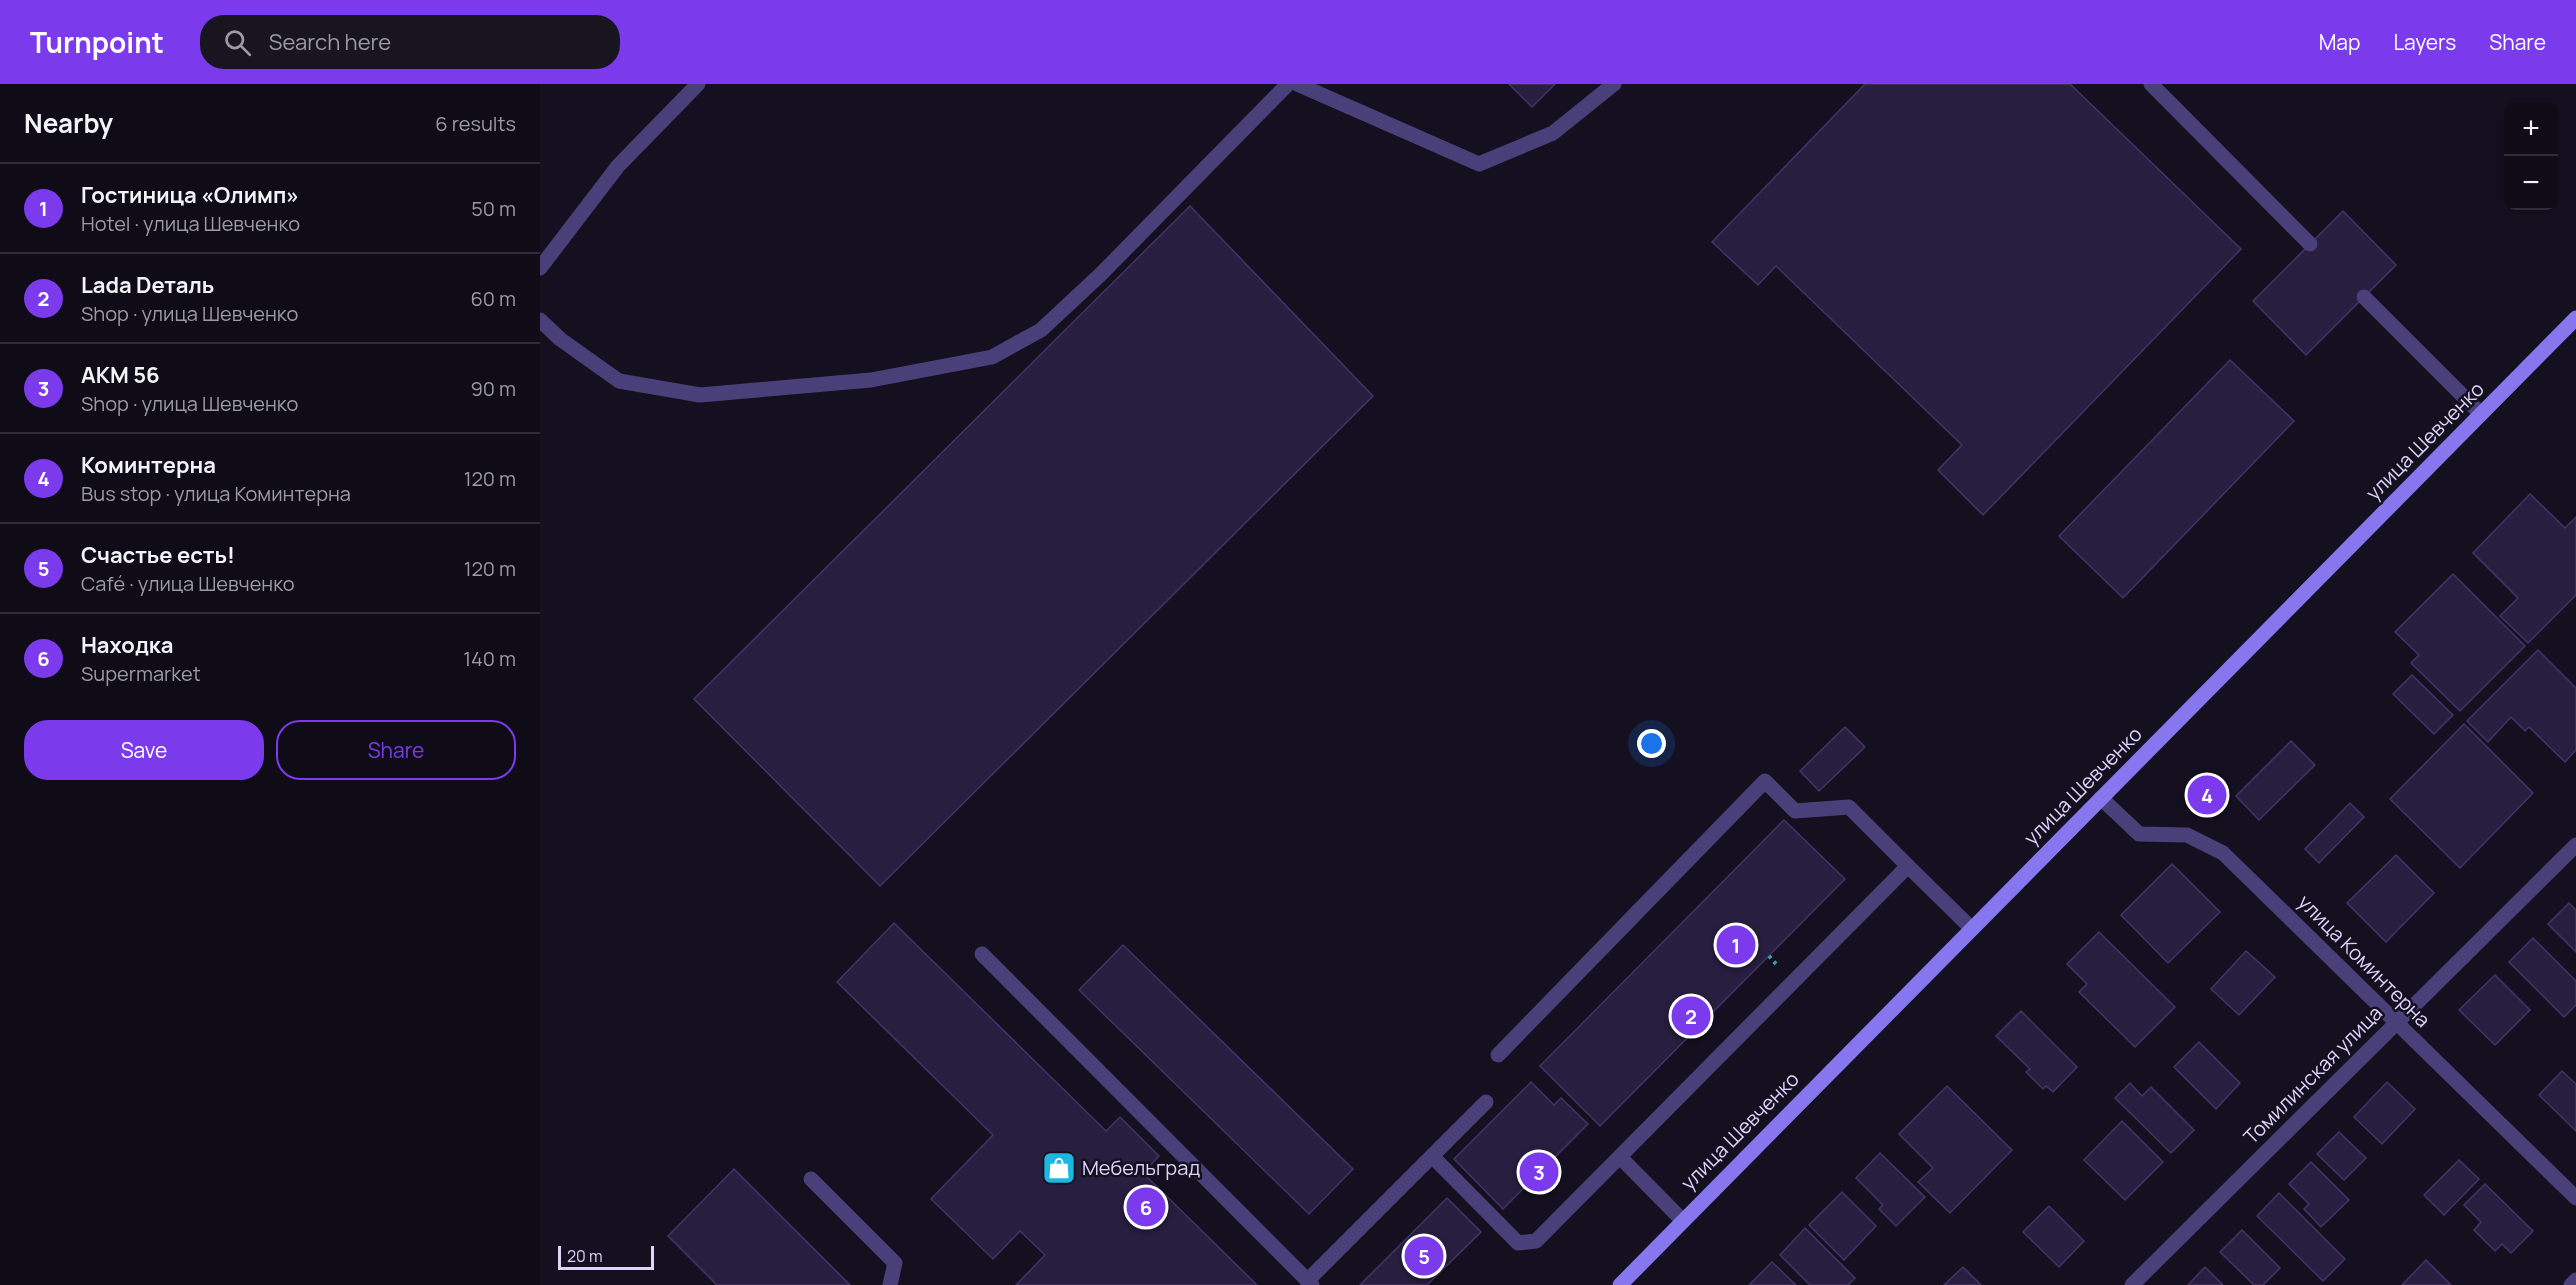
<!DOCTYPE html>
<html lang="en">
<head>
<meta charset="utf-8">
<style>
	:root { --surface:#0f0c18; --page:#181521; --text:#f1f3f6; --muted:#9b9ba2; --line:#2f2c37; --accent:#7c3aed }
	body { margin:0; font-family:Manrope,sans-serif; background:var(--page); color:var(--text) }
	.controls { position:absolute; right:18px; top:18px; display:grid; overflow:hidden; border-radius:12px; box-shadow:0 3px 9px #0003 }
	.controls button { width:54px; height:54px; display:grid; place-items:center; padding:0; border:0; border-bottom:2px solid var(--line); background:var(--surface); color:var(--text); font:30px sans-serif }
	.scale { position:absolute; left:18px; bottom:15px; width:96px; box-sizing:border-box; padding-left:6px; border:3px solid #ddd4fa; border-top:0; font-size:16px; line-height:21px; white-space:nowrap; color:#ddd4fa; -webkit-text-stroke:4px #141020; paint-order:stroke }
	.you { position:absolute; left:1112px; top:660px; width:21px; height:21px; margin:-15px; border:4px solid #fff; border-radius:50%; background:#1a73e8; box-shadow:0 0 0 9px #1a73e833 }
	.badge { display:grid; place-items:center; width:39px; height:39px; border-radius:50%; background:var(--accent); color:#fff; font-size:20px; font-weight:700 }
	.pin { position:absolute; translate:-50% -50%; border:3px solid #fff; box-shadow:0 2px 6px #0006 }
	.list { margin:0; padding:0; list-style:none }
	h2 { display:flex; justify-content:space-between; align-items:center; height:78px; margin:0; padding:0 24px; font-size:26px }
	h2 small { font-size:20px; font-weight:400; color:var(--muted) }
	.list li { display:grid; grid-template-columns:39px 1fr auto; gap:18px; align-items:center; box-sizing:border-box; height:90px; padding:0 24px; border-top:2px solid var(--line) }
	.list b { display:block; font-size:22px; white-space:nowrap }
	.list p { margin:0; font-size:20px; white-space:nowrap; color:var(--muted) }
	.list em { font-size:20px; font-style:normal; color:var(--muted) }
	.actions { display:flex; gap:12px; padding:18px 24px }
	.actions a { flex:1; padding:14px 0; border:2px solid var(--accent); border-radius:24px; text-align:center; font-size:21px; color:var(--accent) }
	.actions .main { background:var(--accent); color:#fff }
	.icon { flex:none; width:33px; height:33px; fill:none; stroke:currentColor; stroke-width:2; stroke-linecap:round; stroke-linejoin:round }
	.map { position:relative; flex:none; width:2036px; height:1201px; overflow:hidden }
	header { display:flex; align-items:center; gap:36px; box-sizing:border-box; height:84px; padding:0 30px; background:var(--accent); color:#fff }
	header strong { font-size:28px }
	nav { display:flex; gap:33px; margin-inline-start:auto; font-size:21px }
	.search { width:420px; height:54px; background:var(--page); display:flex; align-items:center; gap:15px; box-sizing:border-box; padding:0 21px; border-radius:24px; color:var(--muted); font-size:22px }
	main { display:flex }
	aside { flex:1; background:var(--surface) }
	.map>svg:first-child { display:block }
	.building { fill:#281e3f; stroke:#433368; stroke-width:1.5 }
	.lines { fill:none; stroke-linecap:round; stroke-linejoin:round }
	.path { stroke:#3da1a6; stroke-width:4; stroke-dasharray:3 4.5; stroke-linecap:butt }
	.lane { stroke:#49407a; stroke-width:15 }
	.street { stroke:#49407a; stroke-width:15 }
	.secondary { stroke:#8677ef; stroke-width:15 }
	.labels { text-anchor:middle; stroke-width:5; stroke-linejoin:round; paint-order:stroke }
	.street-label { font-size:20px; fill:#ddd4fa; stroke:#141020 }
	.poi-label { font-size:20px; fill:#ddd4fa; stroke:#141020; text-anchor:start }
</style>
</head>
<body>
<header>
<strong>Turnpoint</strong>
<div class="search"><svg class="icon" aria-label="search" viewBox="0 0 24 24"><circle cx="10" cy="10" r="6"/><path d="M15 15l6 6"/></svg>Search here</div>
<nav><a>Map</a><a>Layers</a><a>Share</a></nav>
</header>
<main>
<aside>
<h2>Nearby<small>6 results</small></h2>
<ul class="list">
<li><span class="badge">1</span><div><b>Гостиница «Олимп»</b><p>Hotel · улица Шевченко</p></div><em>50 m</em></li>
<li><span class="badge">2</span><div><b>Lada Dеталь</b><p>Shop · улица Шевченко</p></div><em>60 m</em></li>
<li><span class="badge">3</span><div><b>АКМ 56</b><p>Shop · улица Шевченко</p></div><em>90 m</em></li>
<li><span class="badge">4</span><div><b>Коминтерна</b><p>Bus stop · улица Коминтерна</p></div><em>120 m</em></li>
<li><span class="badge">5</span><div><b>Счастье есть!</b><p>Café · улица Шевченко</p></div><em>120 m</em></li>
<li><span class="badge">6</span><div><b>Находка</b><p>Supermarket</p></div><em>140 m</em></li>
</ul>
<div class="actions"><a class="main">Save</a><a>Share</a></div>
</aside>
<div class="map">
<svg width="2036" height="1201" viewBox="0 0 2036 1201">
	<rect width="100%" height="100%" fill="#141020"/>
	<g class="building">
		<path d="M969 0H1015L992 23Z"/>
		<path d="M1325 0H1530L1701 165 1443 431 1398 386 1422 361 1236 182 1218 201 1172 158Z"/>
		<path d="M650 122 833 312 340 802 154 615Z"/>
		<path d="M1803 127 1856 181 1766 271 1713 217Z"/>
		<path d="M1690 276 1754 337 1583 514 1519 452Z"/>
		<path d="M1990 410 2025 444 2036 433V511L1988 559 1960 532 1978 514 1933 469Z"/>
		<path d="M1913 490 1985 562 1920 627 1871 579 1879 571 1855 548Z"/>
		<path d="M1998 566 2036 604V666L2025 678 1989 643 1985 647 1971 633 1948 658 1927 637Z"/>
		<path d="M1872 591 1913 631 1894 650 1853 610Z"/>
		<path d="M1924 640 1993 709 1920 784 1850 715Z"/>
		<path d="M1305 643 1325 663 1279 707 1260 687Z"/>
		<path d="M1751 657 1775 681 1719 736 1696 712Z"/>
		<path d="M1810 719 1824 733 1779 779 1765 765Z"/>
		<path d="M1244 736 1305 795 1060 1042 1000 982Z"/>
		<path d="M1856 771 1894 809 1846 858 1807 819Z"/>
		<path d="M1632 780 1680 828 1628 879 1581 831Z"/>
		<path d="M2029 819 2036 826V868L2008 840Z"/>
		<path d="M354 839 566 1047 580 1033 619 1072 603 1089 717 1201H476L505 1171 480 1147 453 1175 391 1115 453 1051 297 898Z"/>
		<path d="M1559 848 1635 923 1595 963 1539 908 1547 900 1527 880Z"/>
		<path d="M1993 854 2036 897V921L2024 933 1969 878Z"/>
		<path d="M583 861 813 1085 769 1130 539 906Z"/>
		<path d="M1706 867 1735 893 1699 931 1671 905Z"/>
		<path d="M1955 891 1990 926 1955 961 1919 926Z"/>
		<path d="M1481 927 1537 983 1513 1008 1506 1002 1503 1005 1486 988 1490 985 1456 952Z"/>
		<path d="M1659 958 1700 999 1676 1025 1634 983Z"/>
		<path d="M2022 987 2036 1000V1047L1999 1011Z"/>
		<path d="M991 998 1014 1021 1021 1014 1048 1040 963 1125 914 1075Z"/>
		<path d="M1847 998 1875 1025 1842 1060 1814 1033Z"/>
		<path d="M1590 999 1602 1012 1611 1003 1654 1046 1631 1069 1575 1014Z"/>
		<path d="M1407 1002 1472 1066 1410 1129 1378 1098 1393 1084 1359 1050Z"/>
		<path d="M1582 1037 1623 1078 1585 1116 1544 1076Z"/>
		<path d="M1799 1048 1826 1074 1804 1096 1777 1070Z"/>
		<path d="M1340 1069 1385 1113 1356 1142 1339 1125 1343 1121 1316 1094Z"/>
		<path d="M1919 1076 1939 1095 1904 1131 1884 1111Z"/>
		<path d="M1771 1078 1809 1116 1781 1143 1764 1125 1769 1120 1749 1100Z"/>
		<path d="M194 1085 310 1201H177L128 1152Z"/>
		<path d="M1945 1100 1993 1147 1971 1169 1962 1160 1955 1167 1934 1146 1941 1138 1924 1121Z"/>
		<path d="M1302 1108 1336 1142 1304 1176 1269 1141Z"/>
		<path d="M1739 1109 1805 1175 1783 1197 1717 1132Z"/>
		<path d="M907 1114 941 1148 887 1201H820Z"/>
		<path d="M1509 1122 1544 1157 1519 1183 1483 1148Z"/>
		<path d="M1265 1144 1315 1194 1308 1201H1270L1240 1171Z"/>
		<path d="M1702 1146 1740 1184 1723 1201H1714L1680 1168Z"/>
		<path d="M1886 1176 1911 1201H1862Z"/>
		<path d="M1232 1178 1256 1201H1209Z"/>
		<path d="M1423 1183 1441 1201H1404Z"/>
		<path d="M1665 1183 1683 1201H1648Z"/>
	</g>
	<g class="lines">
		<path class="path" d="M1229 872 1236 880"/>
		<g class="lane">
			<path d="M757 0 939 80 1013 49 1074 0"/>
			<path d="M1611 0 1770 160"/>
			<path d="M0 184 78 82 158 0"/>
			<path d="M1824 213 1941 330"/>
			<path d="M0 236 20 255 79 297 160 311 331 296 452 273 501 246 561 190 748 0"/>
			<path d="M442 870 772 1201"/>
			<path d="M958 971 1225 697 1255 727 1309 723 1368 782"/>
			<path d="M892 1072 978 1159 996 1157 1368 782 1431 844"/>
			<path d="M1080 1073 1142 1136"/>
			<path d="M271 1095 355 1179 350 1201"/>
			<path d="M767 1197 946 1018"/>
		</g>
		<g class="street">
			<path d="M1561 714 1599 750 1647 751 1683 769 2036 1114"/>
			<path d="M1592 1201 2036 761"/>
			<path d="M2031 1201 2036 1196"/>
		</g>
		<path class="secondary" d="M1080 1201 2036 234"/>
	</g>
	<defs>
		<symbol id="shop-square" viewBox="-11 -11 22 22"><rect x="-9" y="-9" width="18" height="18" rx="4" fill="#1bb7df" stroke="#141020"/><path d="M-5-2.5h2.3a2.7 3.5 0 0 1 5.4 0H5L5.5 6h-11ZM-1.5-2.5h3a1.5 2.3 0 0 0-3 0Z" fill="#fff"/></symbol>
	</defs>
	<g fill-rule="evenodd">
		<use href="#shop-square" x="500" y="1065" width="38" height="38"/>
	</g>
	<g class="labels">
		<g class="street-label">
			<text transform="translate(1885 357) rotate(-45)" y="7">улица Шевченко</text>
			<text transform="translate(1543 702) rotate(-45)" y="7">улица Шевченко</text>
			<text transform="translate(1824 877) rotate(45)" y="7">улица Коминтерна</text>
			<text transform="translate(1773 991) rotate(-45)" y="7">Томилинская улица</text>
			<text transform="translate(1200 1047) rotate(-45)" y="7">улица Шевченко</text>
		</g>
		<g class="poi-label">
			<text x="542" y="1091">Мебельград</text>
		</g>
	</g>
</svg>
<div class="controls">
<button>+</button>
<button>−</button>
</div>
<div class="scale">20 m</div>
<div class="you"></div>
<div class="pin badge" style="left:1196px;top:861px">1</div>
<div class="pin badge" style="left:1151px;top:932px">2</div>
<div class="pin badge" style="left:999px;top:1088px">3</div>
<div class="pin badge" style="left:1667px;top:711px">4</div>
<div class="pin badge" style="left:884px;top:1172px">5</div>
<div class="pin badge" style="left:606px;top:1123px">6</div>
</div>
</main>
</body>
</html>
